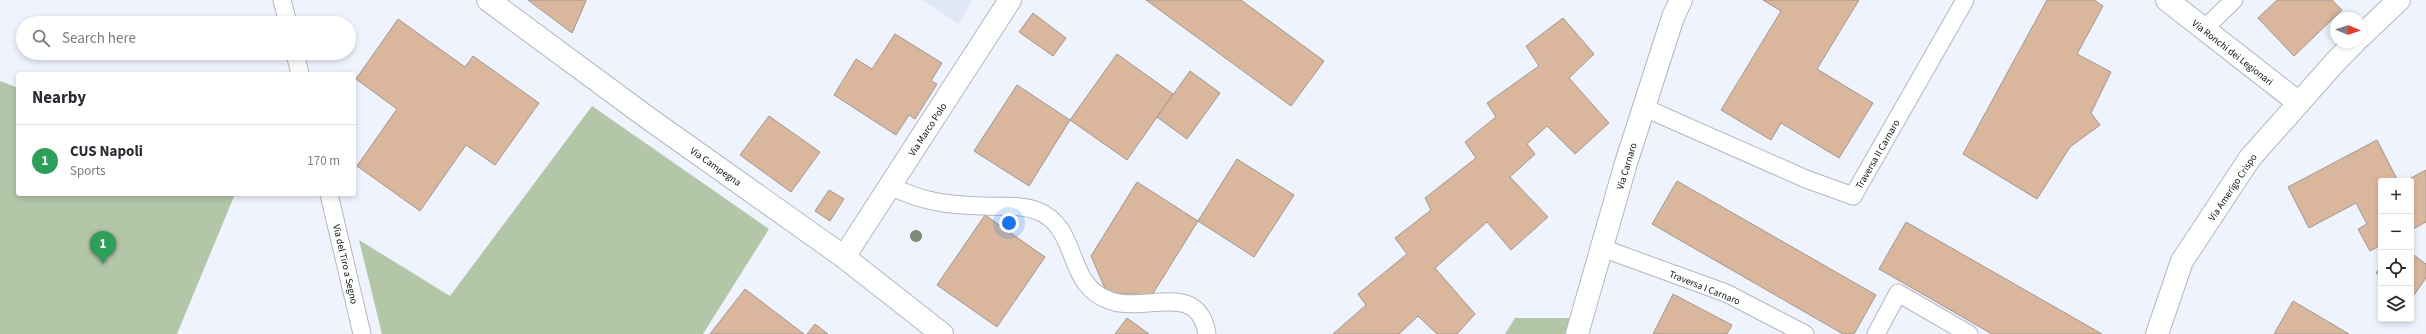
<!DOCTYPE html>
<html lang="en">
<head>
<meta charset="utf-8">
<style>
	:root { --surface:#fff; --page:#f2f2f3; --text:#2b2b33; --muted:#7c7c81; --line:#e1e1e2; --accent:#a359cc }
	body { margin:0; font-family:"Source Sans 3",sans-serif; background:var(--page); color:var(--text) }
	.controls { position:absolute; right:12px; bottom:12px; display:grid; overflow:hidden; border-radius:4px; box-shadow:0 2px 6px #0003 }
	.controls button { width:36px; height:36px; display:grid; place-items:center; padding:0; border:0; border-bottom:1px solid var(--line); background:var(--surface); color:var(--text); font:20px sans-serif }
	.compass { position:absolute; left:2330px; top:12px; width:36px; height:36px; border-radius:50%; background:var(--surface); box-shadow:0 2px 6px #0003; rotate:92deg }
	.you { position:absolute; left:1009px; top:223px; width:14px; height:14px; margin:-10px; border:3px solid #fff; border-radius:50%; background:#1a73e8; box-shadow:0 0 0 6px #1a73e833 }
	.badge { display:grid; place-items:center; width:26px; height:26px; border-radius:50%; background:var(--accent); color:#fff; font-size:13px; font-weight:700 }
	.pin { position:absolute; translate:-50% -33px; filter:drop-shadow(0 1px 2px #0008) }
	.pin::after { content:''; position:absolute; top:21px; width:14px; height:12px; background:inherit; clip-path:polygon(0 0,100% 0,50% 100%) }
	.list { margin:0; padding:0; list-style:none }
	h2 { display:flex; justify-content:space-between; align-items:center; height:52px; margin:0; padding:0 16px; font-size:17px }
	h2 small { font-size:13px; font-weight:400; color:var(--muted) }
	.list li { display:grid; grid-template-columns:26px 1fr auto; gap:12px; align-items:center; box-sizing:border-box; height:72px; padding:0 16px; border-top:1px solid var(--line) }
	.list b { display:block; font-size:15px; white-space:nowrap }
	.list p { margin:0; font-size:13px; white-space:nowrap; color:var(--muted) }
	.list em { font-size:13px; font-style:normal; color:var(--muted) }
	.icon { flex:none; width:22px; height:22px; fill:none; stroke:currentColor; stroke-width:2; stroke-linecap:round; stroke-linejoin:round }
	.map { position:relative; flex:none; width:2426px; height:334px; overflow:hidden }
	.search { position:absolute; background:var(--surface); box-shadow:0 2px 6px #0003; left:16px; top:16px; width:340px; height:44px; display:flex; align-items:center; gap:10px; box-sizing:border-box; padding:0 14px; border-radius:22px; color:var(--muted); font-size:15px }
	.panel { position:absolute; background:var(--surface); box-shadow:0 2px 6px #0003; left:16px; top:72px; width:340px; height:124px; border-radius:4px }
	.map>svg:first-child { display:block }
	.built { fill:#e0e7f7 }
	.green { fill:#b3c6a8 }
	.building { fill:#dab79c; stroke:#a19891 }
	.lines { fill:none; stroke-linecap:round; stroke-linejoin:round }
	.lane-casing { stroke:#b3b7c1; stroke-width:19 }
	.street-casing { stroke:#b3b7c1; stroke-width:24 }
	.lane { stroke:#fff; stroke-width:17 }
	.street { stroke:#fff; stroke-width:22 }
	.tree { fill:#7b8c73 }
	.labels { text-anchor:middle; stroke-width:4; stroke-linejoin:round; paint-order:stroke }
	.street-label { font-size:10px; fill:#0d0f12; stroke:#fff }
</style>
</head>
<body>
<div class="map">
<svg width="2426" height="334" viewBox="0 0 2426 334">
	<rect width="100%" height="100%" fill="#eff3fd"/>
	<path class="built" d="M923 0H973L958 24Z"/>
	<g class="green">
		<path d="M0 81 18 88V194H235L177 334H0Z"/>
		<path d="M592 106 769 229 703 334H382L359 240 450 296Z"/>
		<path d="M1515 318H1582L1577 334H1505Z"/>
	</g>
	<g class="building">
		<path d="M528 0H585L586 1 572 33Z"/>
		<path d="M1146 0H1241L1324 61 1291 106Z"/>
		<path d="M1763 0H1859L1817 69 1873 103 1839 158 1781 123 1771 140 1721 110 1781 11Z"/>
		<path d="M2047 0H2094L2103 6 2077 54 2111 72 2091 113 2100 125 2070 147 2037 199 1963 154Z"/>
		<path d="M2277 0H2332L2342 10 2294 56 2258 18Z"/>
		<path d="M1033 13 1066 38 1053 56 1019 32Z"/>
		<path d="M1563 18 1594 54 1569 78 1609 123 1575 154 1547 126 1527 144 1535 154 1510 177 1548 217 1511 250 1487 222 1435 268 1475 314 1457 334H1437L1418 316 1399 334H1333L1366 305 1358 294 1407 254 1395 238 1431 210 1425 198 1476 158 1465 142 1496 117 1487 103 1539 66 1526 46Z"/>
		<path d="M398 19 465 67 473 56 539 103 495 165 466 145 420 211 357 166 397 109 356 79Z"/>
		<path d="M895 34 942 63 931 81 937 84 915 119 909 115 896 135 834 95 856 59 872 69Z"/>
		<path d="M1117 54 1173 94 1127 160 1070 120Z"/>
		<path d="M1190 71 1220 93 1187 139 1157 117Z"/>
		<path d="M1017 85 1070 120 1029 186 974 151Z"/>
		<path d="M769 116 820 152 791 192 740 155Z"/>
		<path d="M2377 140 2398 181H2381V245L2370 251 2358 229 2367 224 2356 203 2309 228 2288 187Z"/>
		<path d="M1237 159 1294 195 1254 257 1198 221Z"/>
		<path d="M2426 170V222L2411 230V181H2405Z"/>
		<path d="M1677 181 1876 295 1854 334H1843L1652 224Z"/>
		<path d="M1137 182 1198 221 1152 295 1107 293 1091 256Z"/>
		<path d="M829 190 844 199 830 221 815 211Z"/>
		<path d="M985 215 1045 257 997 327 937 285Z"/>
		<path d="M1906 222 2102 334H1992L1879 269Z"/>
		<path d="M2411 253 2426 264V278L2414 295 2411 293Z"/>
		<path d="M2381 266V276L2376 273Z"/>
		<path d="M745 289 804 334H710Z"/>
		<path d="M1673 294 1732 325 1727 334H1653Z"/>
		<path d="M2293 301 2349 334H2274Z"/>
		<path d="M1127 318 1149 334H1115Z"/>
		<path d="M815 324 828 334H807Z"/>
	</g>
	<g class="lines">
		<defs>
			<g id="lane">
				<path d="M282 0 288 23"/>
				<path d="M2204 29 2234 0"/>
				<path d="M295 53 300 74"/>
				<path d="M1645 108 1806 179 1853 196 1965 0"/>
				<path d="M890 186C923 202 947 205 984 206 1002 207 1020 204 1038 211 1081 229 1064 286 1111 301 1147 313 1198 280 1207 334"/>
				<path d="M329 194 362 334"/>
				<path d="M1602 248 1726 293 1805 334"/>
				<path d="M1876 334 1898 293 1969 334"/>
			</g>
			<g id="street">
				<path d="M488 0 648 118 844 257 942 334"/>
				<path d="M2167 0 2299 103"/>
				<path d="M2360 37 2399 0"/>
				<path d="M844 257 1010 0"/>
				<path d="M1577 334 1626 163 1673 17 1681 0"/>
				<path d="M2157 334 2182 261 2250 158 2338 59 2355 42"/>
			</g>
		</defs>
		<use href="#lane" class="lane-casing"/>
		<use href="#street" class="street-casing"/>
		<use href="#lane" class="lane"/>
		<use href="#street" class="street"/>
	</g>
	<circle class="tree" cx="916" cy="236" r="6"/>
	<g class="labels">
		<g class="street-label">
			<text transform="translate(2233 52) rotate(38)" y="4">Via Ronchi dei Legionari</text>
			<text transform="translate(927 129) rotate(-57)" y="4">Via Marco Polo</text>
			<text transform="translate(1877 154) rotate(-60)" y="4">Traversa II Carnaro</text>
			<text transform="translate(716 166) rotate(35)" y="4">Via Campegna</text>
			<text transform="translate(1626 166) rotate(-73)" y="4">Via Carnaro</text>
			<text transform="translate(2232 187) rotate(-56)" y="4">Via Amerigo Crispo</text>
			<text transform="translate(346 264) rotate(77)" y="4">Via del Tiro a Segno</text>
			<text transform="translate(1705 287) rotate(22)" y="4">Traversa I Carnaro</text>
		</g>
	</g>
</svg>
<div class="controls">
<button>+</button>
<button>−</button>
<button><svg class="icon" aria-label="locate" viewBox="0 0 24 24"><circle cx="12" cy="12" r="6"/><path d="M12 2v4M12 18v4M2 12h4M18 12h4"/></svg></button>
<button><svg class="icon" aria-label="layers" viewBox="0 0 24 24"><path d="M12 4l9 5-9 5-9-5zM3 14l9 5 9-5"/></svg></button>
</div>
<svg class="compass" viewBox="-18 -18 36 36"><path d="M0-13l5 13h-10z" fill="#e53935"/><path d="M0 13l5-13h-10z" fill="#7c7c81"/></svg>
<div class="you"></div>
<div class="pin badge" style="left:103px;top:264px;background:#2e9e5b">1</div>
<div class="search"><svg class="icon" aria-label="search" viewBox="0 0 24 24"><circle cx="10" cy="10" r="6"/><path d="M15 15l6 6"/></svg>Search here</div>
<section class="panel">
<h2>Nearby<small></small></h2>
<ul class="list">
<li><span class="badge" style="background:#2e9e5b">1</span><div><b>CUS Napoli</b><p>Sports</p></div><em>170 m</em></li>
</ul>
</section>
</div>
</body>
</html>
